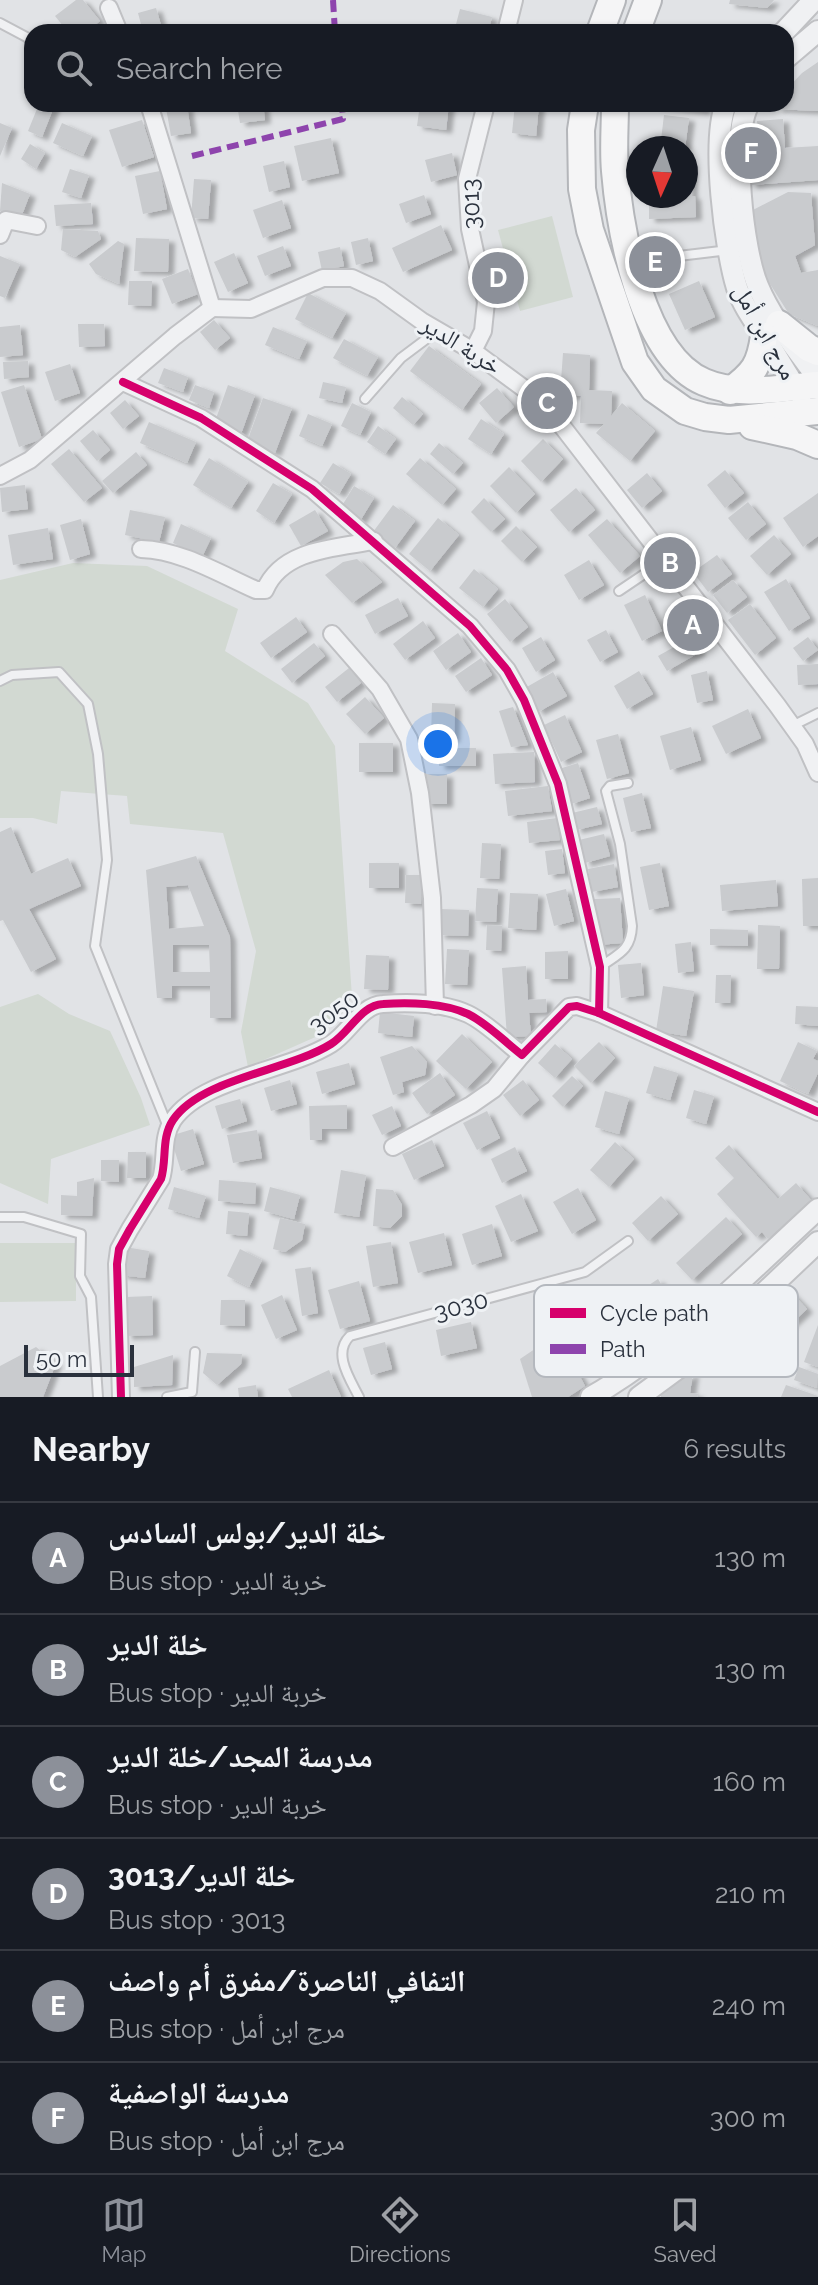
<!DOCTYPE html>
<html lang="en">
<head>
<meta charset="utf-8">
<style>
	:root { --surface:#171b24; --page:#242831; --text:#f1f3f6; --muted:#9ea1a6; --line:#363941; --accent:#8c9099 }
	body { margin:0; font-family:Raleway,"Noto Naskh Arabic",sans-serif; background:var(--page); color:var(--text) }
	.compass { position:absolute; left:626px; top:136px; width:72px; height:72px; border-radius:50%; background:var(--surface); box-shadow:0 2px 6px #0004; rotate:183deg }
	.scale { position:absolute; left:24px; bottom:20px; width:110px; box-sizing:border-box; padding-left:8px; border:4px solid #2a313d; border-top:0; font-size:22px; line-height:28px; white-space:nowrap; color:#2a313d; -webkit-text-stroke:6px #eff2f5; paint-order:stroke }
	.you { position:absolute; left:438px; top:744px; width:28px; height:28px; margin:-20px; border:6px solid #fff; border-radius:50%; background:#1a73e8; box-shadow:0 0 0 12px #1a73e833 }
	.badge { display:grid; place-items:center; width:52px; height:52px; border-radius:50%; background:var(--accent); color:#fff; font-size:26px; font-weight:700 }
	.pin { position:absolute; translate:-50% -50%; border:4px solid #fff; box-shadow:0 2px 8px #0006 }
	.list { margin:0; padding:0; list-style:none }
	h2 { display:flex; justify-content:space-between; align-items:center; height:104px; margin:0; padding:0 32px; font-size:34px }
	h2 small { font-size:26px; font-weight:400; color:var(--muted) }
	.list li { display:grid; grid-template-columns:52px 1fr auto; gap:24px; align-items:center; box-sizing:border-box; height:112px; padding:0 32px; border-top:2px solid var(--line) }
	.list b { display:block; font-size:30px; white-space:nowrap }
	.list p { margin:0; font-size:26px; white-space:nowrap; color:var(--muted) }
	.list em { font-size:26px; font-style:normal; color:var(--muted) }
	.icon { flex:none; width:44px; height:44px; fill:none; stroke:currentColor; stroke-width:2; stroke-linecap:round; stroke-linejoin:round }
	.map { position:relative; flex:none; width:818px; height:1397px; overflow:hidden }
	.search { position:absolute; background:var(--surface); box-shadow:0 2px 6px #0004; left:24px; right:24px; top:24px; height:88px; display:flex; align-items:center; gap:20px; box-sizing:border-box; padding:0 28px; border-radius:24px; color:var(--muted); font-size:30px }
	.sheet { height:776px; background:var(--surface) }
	nav { display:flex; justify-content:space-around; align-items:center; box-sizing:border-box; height:112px; border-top:2px solid var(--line); background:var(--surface); font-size:22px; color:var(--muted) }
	nav a { display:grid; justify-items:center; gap:4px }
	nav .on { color:var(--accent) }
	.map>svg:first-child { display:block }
	.green { fill:#d2d9d2 }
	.building { fill:#c9cbce; fill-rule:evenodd; filter:url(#shadow) }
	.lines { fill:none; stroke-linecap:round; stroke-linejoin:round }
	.service-casing { stroke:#c0c1c4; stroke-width:12 }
	.minor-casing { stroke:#c0c1c4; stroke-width:20 }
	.tertiary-casing { stroke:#c0c1c4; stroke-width:24 }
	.trunk-casing { stroke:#b4b6ba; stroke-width:30 }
	.service { stroke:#f0f1f3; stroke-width:8 }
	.minor { stroke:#f0f1f3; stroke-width:16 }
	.tertiary { stroke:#f0f1f3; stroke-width:20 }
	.trunk { stroke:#f5f5f6; stroke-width:26 }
	.quiet { stroke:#8e44ad; stroke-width:6; stroke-dasharray:12 6; stroke-linecap:butt }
	.cycleway-casing { stroke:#eff2f5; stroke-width:13 }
	.cycleway { stroke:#d6006c; stroke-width:8 }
	.labels { text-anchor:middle; stroke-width:6; stroke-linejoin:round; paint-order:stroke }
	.street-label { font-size:24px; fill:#2a313d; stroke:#eff2f5 }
	.key { fill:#eff2f5; stroke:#b4b8be; stroke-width:2 }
	.key-label { font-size:22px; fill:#2a313d }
</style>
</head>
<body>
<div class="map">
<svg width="818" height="1397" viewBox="0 0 818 1397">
	<defs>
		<filter id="shadow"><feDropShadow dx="6" dy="3.5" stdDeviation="2" flood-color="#0004"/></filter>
	</defs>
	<rect width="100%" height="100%" fill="#e1e3e6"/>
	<g class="green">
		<path d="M552 216 573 297 520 311 498 230Z"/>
		<path d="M73 563 147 566 238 609 225 651 308 703 335 746 352 997 338 1020 320 1035 248 1067 241 1032 256 951 223 833 130 824 127 796 61 791 57 824 33 818H0V580Z"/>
		<path d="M38 994 69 1014 110 1031 141 1098 150 1125 51 1159 48 1204 0 1183V1007Z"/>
		<path d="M0 1243H76V1301L0 1302Z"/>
	</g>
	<g class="building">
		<path d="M76 0H83L100 21 86 32H68L55 16Z"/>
		<path d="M730 0H774L767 8 729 4Z"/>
		<path d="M156 8 163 32H143L138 13Z"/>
		<path d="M460 9 492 17 488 32H454Z"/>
		<rect x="353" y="27" width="32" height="5"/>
		<path d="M818 62V111L776 109 779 104H786L787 89 802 73Z"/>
		<path d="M39 104H55L42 137 28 131Z"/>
		<path d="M237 104H263L265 120 240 123Z"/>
		<path d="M420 104H449L446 130 417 126Z"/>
		<path d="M515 104H539L536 136 512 133Z"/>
		<path d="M656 104H705L704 111 655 106Z"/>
		<path d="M187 106 191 133 171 136 166 108Z"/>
		<path d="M664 115 689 118 685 148H660Z"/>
		<path d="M783 119 785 148 818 146V180L751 185 749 151 759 150 757 121Z"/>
		<path d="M142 120 154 157 122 167 109 130Z"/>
		<path d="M0 123 12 128 0 156Z"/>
		<path d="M62 123 92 136 83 156 53 143Z"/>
		<path d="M331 138 339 173 302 181 294 146Z"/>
		<path d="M30 144 45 153 36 169 21 159Z"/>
		<path d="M452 153 457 175 431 182 425 160Z"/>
		<path d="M284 161 290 187 269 192 263 166Z"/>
		<path d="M686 164H691L692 196H695L696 217 649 219V198L686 196Z"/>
		<path d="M70 169 89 175 81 198 62 192Z"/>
		<path d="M160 171 167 209 143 214 135 176Z"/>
		<path d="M194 179 211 180 208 219 191 218Z"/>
		<path d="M2 183 30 194 20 220 0 211Z"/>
		<path d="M788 192 811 193 815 245 795 256 801 273 818 270V326L789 314 765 276 751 211Z"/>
		<path d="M424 195 431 214 406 223 399 204Z"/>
		<path d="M282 200 291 228 263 238 253 210Z"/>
		<path d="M91 203 93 224 56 226 54 205Z"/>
		<path d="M441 225 452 250 403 272 392 248Z"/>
		<path d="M63 229 98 231 101 239 75 257 61 250Z"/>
		<path d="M136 238 169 239 168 272 134 271Z"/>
		<path d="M368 238 373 261 356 265 351 242Z"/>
		<path d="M118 241 124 244 119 284 96 274 89 264Z"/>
		<path d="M283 246 291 266 265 276 257 256Z"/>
		<path d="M340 247 344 266 322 271 318 252Z"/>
		<path d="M234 253 248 283 228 292 214 262Z"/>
		<path d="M0 256 20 264 5 298 0 296Z"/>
		<path d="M188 269 198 294 172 304 162 279Z"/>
		<path d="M129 281H152L151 306 128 305Z"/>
		<path d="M699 281 715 317 685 330 669 294Z"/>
		<path d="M308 293 346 313 332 338 295 319Z"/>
		<path d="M214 320 230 338 215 350 200 332Z"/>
		<path d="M78 324H104L105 346 79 347Z"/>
		<path d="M20 325 23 355 0 357V327Z"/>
		<path d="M273 327 307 341 299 359 265 345Z"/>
		<path d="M344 339 378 357 367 376 333 358Z"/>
		<path d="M429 346 481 384 462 410 410 371Z"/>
		<path d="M563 353 590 355 589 390 612 391 611 416 622 403 655 431 630 461 596 433 604 424 580 423 581 396 560 395Z"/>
		<path d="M28 361 29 377 4 379 3 362Z"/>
		<path d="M70 364 80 393 55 401 45 372Z"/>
		<path d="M164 368 188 377 183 392 158 383Z"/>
		<path d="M323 382 346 387 342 403 319 398Z"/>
		<path d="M24 385 42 439 19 447 1 392Z"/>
		<path d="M195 385 214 392 209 408 189 400Z"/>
		<path d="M228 385 255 395 241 434 214 424Z"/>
		<path d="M497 388 514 407 496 423 479 403Z"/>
		<path d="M402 397 423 414 413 425 393 408Z"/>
		<path d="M263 398 292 408 275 453 247 442Z"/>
		<path d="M125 400 139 416 123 429 110 413Z"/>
		<path d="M352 403 371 412 360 435 341 426Z"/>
		<path d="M308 414 332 424 322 446 299 436Z"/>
		<path d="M481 419 504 434 491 454 468 439Z"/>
		<path d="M149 422 196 442 187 463 140 443Z"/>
		<path d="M378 426 396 439 385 454 367 442Z"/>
		<path d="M93 430 110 450 97 461 80 441Z"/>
		<path d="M543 439 563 459 541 482 521 461Z"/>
		<path d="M439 443 463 463 453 474 430 454Z"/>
		<path d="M69 449 102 488 84 502 51 464Z"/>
		<path d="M136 452 147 465 113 493 102 481Z"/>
		<path d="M209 458 248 482 231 508 193 485Z"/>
		<path d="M420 458 456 489 442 505 406 474Z"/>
		<path d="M333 463 351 474 339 494 320 483Z"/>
		<path d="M509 467 535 494 516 513 490 486Z"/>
		<path d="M725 470 744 493 725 508 707 485Z"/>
		<path d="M647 473 662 491 642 508 627 490Z"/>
		<path d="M273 483 292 494 274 523 256 511Z"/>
		<path d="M25 485 28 509 2 512 0 488Z"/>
		<path d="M354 486 374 498 360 521 340 509Z"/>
		<path d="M576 488 595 510 569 532 550 510Z"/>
		<path d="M818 493V536L803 547 783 518Z"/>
		<path d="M484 498 505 519 491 532 471 512Z"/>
		<path d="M748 502 766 524 746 540 728 518Z"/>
		<path d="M393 505 415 521 395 548 373 532Z"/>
		<path d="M130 510 165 517 159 542 125 535Z"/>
		<path d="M315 510 328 531 301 546 289 525Z"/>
		<path d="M438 518 459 535 430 571 409 554Z"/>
		<path d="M81 519 90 554 70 560 60 525Z"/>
		<path d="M607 519 640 556 620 573 588 535Z"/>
		<path d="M181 524 211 538 202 557 173 543Z"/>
		<path d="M516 526 537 547 522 562 501 541Z"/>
		<path d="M48 528 53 559 13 565 8 535Z"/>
		<path d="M672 533 688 554 674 565 658 543Z"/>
		<path d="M774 535 791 554 767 575 750 556Z"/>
		<path d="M717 555 732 574 708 592 693 572Z"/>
		<path d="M357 559 382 582 352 603 325 575 343 562Z"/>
		<path d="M589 560 604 585 579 600 564 575Z"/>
		<path d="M474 569 498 589 483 607 459 588Z"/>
		<path d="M786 579 810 618 789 631 764 592Z"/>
		<path d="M733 580 747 597 727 613 713 595Z"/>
		<path d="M645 595 662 631 642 641 624 605Z"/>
		<path d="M398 598 408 616 375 634 365 615Z"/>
		<path d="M505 599 528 627 510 642 487 614Z"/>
		<path d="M750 604 776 638 755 655 728 620Z"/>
		<path d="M296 617 307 632 271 658 260 643Z"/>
		<path d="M423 621 435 638 405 660 393 644Z"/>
		<path d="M606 630 618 652 600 662 587 640Z"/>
		<path d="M458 633 471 652 446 670 433 651Z"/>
		<path d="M541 637 555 660 536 672 522 648Z"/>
		<path d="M692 637 700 652 667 671 658 656Z"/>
		<path d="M808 637 818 650 803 661 793 648Z"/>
		<path d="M314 643 325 656 292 683 281 669Z"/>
		<path d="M481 658 492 675 466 692 455 676Z"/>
		<path d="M818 664V684L798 685 797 665Z"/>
		<path d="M349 668 361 683 337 702 325 687Z"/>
		<path d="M639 671 653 694 627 709 614 686Z"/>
		<path d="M707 671 713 700 697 703 691 675Z"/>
		<path d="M553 672 567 696 538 712 525 688Z"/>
		<path d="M365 697 384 718 365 734 346 714Z"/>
		<path d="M432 703 455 704 454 739 431 738Z"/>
		<path d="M513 707 528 745 511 747 499 711Z"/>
		<path d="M748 709 761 738 726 754 712 726Z"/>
		<path d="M565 715 582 752 561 762 544 725Z"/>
		<path d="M691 727 701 760 670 770 660 736Z"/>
		<path d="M618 734 629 773 607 779 596 740Z"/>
		<rect x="359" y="743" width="34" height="29"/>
		<rect x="439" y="748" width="37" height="18"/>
		<path d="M534 752 535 782 495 784 493 754Z"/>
		<path d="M578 763 590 798 571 804 559 769Z"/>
		<rect x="425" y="774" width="22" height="30"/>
		<path d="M548 786 552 811 508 816 505 791Z"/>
		<path d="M642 793 651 828 631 832 623 798Z"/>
		<path d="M597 807 602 824 576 830 572 813Z"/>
		<path d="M557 818 560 840 529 843 527 822Z"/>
		<path d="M11 827 31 874 68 858 81 886 29 909 56 959 31 972 3 920 0 921V832Z"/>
		<path d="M604 834 610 856 585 863 579 840Z"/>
		<path d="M482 843 501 844 499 879 480 878Z"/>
		<path d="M562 849 565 873 548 875 545 851Z"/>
		<path d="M196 856 230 937 231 1018H210V986H172V998H157L146 870ZM188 885 204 926 169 929 166 887ZM173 945H209L210 972H173Z"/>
		<rect x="369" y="863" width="30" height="25"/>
		<path d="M660 863 669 906 649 910 640 867Z"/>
		<path d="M614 864 618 887 592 892 588 869Z"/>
		<path d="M406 875H422L421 904 405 903Z"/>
		<path d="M818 878V926H803L802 879Z"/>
		<path d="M776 880 778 906 722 911 720 885Z"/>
		<path d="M477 888 498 889 496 922 475 921Z"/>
		<path d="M566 889 574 921 554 926 546 894Z"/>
		<path d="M510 893 538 894 536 930 508 928Z"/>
		<path d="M620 898 623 943 597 945 594 899Z"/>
		<path d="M440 909 469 910 468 936 439 935Z"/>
		<path d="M487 925 502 926 501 951 486 950Z"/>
		<path d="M758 925 780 926 779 969H757Z"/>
		<path d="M710 929 748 930V946L710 945Z"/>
		<path d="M691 942 694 971 678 973 675 944Z"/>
		<path d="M447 949 469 950 467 985 445 984Z"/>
		<path d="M568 951V979H545V952Z"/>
		<path d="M366 955 389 956 388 990 364 989Z"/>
		<path d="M641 963 644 995 621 998 618 965Z"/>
		<path d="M526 966 528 1000 546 999 547 1012 529 1013 531 1036 507 1037 502 968Z"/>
		<path d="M716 975H731L730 1003H715Z"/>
		<path d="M663 986 694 991 686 1036 656 1031Z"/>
		<path d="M796 1006 818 1007V1026L795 1024Z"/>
		<path d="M380 1012 414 1016 412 1037 378 1033Z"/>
		<path d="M462 1034 492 1062 466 1089 436 1061Z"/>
		<path d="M599 1042 615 1058 591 1083 574 1066Z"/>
		<path d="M798 1042 817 1051 813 1059 818 1061V1073L808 1094 780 1081Z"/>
		<path d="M555 1044 572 1059 555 1078 538 1063Z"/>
		<path d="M412 1046 427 1062 425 1075 402 1082 404 1092 393 1095 380 1057Z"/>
		<path d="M349 1063 355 1084 322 1094 316 1072Z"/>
		<path d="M654 1066 678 1073 670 1100 646 1093Z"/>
		<path d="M440 1073 455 1095 427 1114 412 1093Z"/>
		<path d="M572 1076 583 1086 563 1107 552 1096Z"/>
		<path d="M290 1080 297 1104 271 1111 264 1088Z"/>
		<path d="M523 1080 539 1100 520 1116 503 1095Z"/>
		<path d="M694 1090 714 1096 706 1124 686 1118Z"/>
		<path d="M605 1091 629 1098 619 1134 595 1127Z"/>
		<path d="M240 1099 247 1121 222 1129 215 1106Z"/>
		<path d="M347 1105V1129H322V1140H310L309 1106Z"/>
		<path d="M392 1106 401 1126 382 1135 372 1115Z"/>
		<path d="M487 1111 500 1138 477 1150 463 1123Z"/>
		<path d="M193 1129 204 1164 181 1171 170 1136Z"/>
		<path d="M257 1130 262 1158 233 1163 227 1135Z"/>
		<path d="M432 1140 444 1166 414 1180 402 1154Z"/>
		<path d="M615 1142 634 1159 609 1187 590 1170Z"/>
		<path d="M729 1145 778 1199 796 1183 811 1200 768 1239 762 1232 756 1237 717 1194 734 1178 715 1158Z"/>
		<path d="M515 1147 527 1171 502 1183 491 1159Z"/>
		<path d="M128 1152H146V1178H127Z"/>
		<path d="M101 1160H119V1182L101 1181Z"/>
		<path d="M341 1170 366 1175 359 1217 334 1213Z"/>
		<path d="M94 1178 92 1216 61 1215V1195L77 1196V1182Z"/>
		<path d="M219 1180 256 1183 255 1204 218 1201Z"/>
		<path d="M174 1187 206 1196 199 1218 168 1209Z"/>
		<path d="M270 1187 300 1195 294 1219 264 1211Z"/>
		<path d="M578 1188 596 1220 572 1234 553 1202Z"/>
		<path d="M376 1189 393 1190 402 1205V1216L390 1228 373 1226Z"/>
		<path d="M521 1194 538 1231 511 1242 495 1206Z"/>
		<path d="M661 1196 678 1214 648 1241 632 1223Z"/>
		<path d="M228 1211 249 1213 247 1236 226 1234Z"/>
		<path d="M726 1217 742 1234 692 1280 676 1263Z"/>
		<path d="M280 1218 305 1224 302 1240 285 1252 273 1249Z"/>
		<path d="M492 1224 502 1256 472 1265 462 1234Z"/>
		<path d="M444 1233 452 1265 418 1273 409 1242Z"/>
		<path d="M391 1242 398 1283 373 1287 366 1246Z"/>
		<path d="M125 1247 149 1251 145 1278 121 1275Z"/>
		<path d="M240 1249 262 1260 249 1287 227 1276Z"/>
		<path d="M311 1267 318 1313 302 1316 295 1269Z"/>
		<path d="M658 1279 683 1320 598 1374 576 1335 568 1299 581 1295 609 1341 650 1315 637 1293Z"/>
		<path d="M359 1281 370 1321 340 1329 328 1290Z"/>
		<path d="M788 1289 807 1309 757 1356 738 1336Z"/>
		<path d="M282 1295 297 1330 276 1339 261 1305Z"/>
		<path d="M152 1296 153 1335 126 1336V1297Z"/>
		<path d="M221 1300H245V1326L220 1325Z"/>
		<path d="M471 1322 477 1348 441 1356 436 1330Z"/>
		<path d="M818 1325V1367L804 1362Z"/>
		<path d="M557 1334 585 1386 568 1397H532L520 1359Z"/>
		<path d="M385 1342 392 1369 371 1375 363 1348Z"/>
		<path d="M36 1347 56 1363 43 1397H0V1366Z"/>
		<path d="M207 1353 242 1354 241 1364 217 1385 203 1373Z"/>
		<path d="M173 1355 172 1385 134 1387V1367Z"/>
		<path d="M799 1367 818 1374 817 1388 794 1380Z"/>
		<path d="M329 1370 341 1397H292L288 1389Z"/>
		<path d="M693 1372 690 1393 698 1394 697 1397H661V1390Z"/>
		<path d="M256 1385 258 1397H239L238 1388Z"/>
		<path d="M786 1385 818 1396V1397H781Z"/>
	</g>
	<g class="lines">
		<defs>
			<g id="service">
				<path d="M0 23 32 40"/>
				<path d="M662 258 729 250"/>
				<path d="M365 399 401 358 437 331"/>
				<path d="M619 591 665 560"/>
				<path d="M0 681 12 675 59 672 88 704 98 754 107 860 95 946 168 1127"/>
				<path d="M792 726 818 713"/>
				<path d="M600 967C618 954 631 951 632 926L620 844 606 791 610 786 628 783"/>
				<path d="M0 1217H24L81 1234 80 1276 91 1297 98 1397"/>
				<path d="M167 1397 192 1392 195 1352"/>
				<path d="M359 1397C350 1379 332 1353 350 1336L585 1272 628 1241"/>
			</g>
			<g id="minor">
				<path d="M109 8 119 32"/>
				<path d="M506 32 514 0"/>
				<path d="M149 104 212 308"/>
				<path d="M0 235 6 220 37 226"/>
				<path d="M212 308 251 309 323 278H352L380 291 423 322 473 351 545 404 777 705 805 744 818 773"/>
				<path d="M473 351 483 331 486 302 470 229 467 179 486 104"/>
				<path d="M123 382 201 418 312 489 470 626 507 670 524 700 558 784 600 967 599 1013"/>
				<path d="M0 476 30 460 175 336 212 308"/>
				<path d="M141 549C181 550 220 574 256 590H265C282 549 336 548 374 541"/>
				<path d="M332 634 380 689 409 739 420 793 432 898 435 1006"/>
				<path d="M393 1147 471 1105 494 1089 522 1055"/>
				<path d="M121 1397 117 1264 119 1249 130 1229 161 1179C167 1160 161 1138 173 1120 202 1078 288 1071 331 1044 349 1033 361 1005 383 1004 409 1002 444 1003 468 1014 487 1023 505 1042 522 1055L569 1007 577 1006 599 1013 818 1112"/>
			</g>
			<g id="tertiary">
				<path d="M784 32 813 1"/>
				<path d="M786 58 818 31"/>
				<path d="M726 104C711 141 725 249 737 288 743 306 755 322 765 337 777 357 788 377 801 395"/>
				<path d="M749 104C730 135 743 252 758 286 772 320 797 349 818 379"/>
				<path d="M591 1397C676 1348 746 1275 818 1209"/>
				<path d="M639 1397 707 1347 818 1242"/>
			</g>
			<g id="trunk">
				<path d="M600 32 612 0"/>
				<path d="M636 32 648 0"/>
				<path d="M585 104 581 130 582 189 590 230 635 362 654 389 685 411 705 417 729 420 818 411"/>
				<path d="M615 104C615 126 613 149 615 171 620 231 642 356 704 382 738 397 781 388 818 385"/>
				<path d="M779 324 809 348 818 352"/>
				<path d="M730 391C754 373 760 365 764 336"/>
				<path d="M752 426 797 436 818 445"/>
			</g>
		</defs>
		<use href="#service" class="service-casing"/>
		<use href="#minor" class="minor-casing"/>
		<use href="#tertiary" class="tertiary-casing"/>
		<use href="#trunk" class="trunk-casing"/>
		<use href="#service" class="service"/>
		<use href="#minor" class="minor"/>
		<use href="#tertiary" class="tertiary"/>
		<use href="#trunk" class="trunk"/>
		<g class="quiet">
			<path d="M333 0 335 32"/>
			<path d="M192 156 343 119 342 104"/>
		</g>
		<defs>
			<g id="cycleway">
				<path d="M123 382 201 418 312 489 470 626 507 670 524 700 558 784 600 967 599 1013"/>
				<path d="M121 1397 117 1264 119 1249 130 1229 161 1179C167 1160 161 1138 173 1120 202 1078 288 1071 331 1044 349 1033 361 1005 383 1004 409 1002 444 1003 468 1014 487 1023 505 1042 522 1055L569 1007 577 1006 599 1013 818 1112"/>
			</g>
		</defs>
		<use href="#cycleway" class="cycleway-casing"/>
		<use href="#cycleway" class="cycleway"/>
	</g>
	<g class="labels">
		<g class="street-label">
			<text transform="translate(471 204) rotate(-92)" y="8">3013</text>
			<text transform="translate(765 332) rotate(61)" y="8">مرج ابن أمل</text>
			<text transform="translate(461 345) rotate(32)" y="8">خربة الدير</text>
			<text transform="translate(334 1012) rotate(-36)" y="8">3050</text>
			<text transform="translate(461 1306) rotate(-15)" y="8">3030</text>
		</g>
	</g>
	<rect x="534" y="1285" width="264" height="92" rx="12" class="key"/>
	<rect x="550" y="1308" width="36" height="10" fill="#d6006c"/>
	<rect x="550" y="1344" width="36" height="10" fill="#8e44ad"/>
	<g class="key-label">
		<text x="600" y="1321">Cycle path</text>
		<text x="600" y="1357">Path</text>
	</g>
</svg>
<svg class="compass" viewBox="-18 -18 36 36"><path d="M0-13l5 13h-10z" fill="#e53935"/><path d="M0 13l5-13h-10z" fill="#9ea1a6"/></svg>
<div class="scale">50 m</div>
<div class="you"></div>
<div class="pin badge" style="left:693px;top:625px">A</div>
<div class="pin badge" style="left:670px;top:563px">B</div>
<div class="pin badge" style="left:547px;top:403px">C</div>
<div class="pin badge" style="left:498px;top:278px">D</div>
<div class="pin badge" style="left:655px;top:262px">E</div>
<div class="pin badge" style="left:751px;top:153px">F</div>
<div class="search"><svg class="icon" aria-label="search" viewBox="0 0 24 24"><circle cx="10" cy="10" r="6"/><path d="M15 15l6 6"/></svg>Search here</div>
</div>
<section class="sheet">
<h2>Nearby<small>6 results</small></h2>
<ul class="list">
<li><span class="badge">A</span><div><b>خلة الدير/بولس السادس</b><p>Bus stop · خربة الدير</p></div><em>130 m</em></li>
<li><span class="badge">B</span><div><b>خلة الدير</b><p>Bus stop · خربة الدير</p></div><em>130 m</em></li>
<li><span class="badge">C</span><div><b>مدرسة المجد/خلة الدير</b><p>Bus stop · خربة الدير</p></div><em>160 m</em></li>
<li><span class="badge">D</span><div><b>3013/خلة الدير</b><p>Bus stop · 3013</p></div><em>210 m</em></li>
<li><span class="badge">E</span><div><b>التفافي الناصرة/مفرق أم واصف</b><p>Bus stop · مرج ابن أمل</p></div><em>240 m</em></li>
<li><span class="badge">F</span><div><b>مدرسة الواصفية</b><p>Bus stop · مرج ابن أمل</p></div><em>300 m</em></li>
</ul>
</section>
<nav>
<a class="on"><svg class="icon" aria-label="map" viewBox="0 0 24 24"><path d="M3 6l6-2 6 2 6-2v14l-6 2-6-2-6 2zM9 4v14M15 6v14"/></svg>Map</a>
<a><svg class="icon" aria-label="directions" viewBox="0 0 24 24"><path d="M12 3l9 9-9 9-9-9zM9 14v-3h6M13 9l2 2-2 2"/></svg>Directions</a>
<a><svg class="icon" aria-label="saved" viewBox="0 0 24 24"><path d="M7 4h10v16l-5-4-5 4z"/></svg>Saved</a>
</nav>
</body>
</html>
